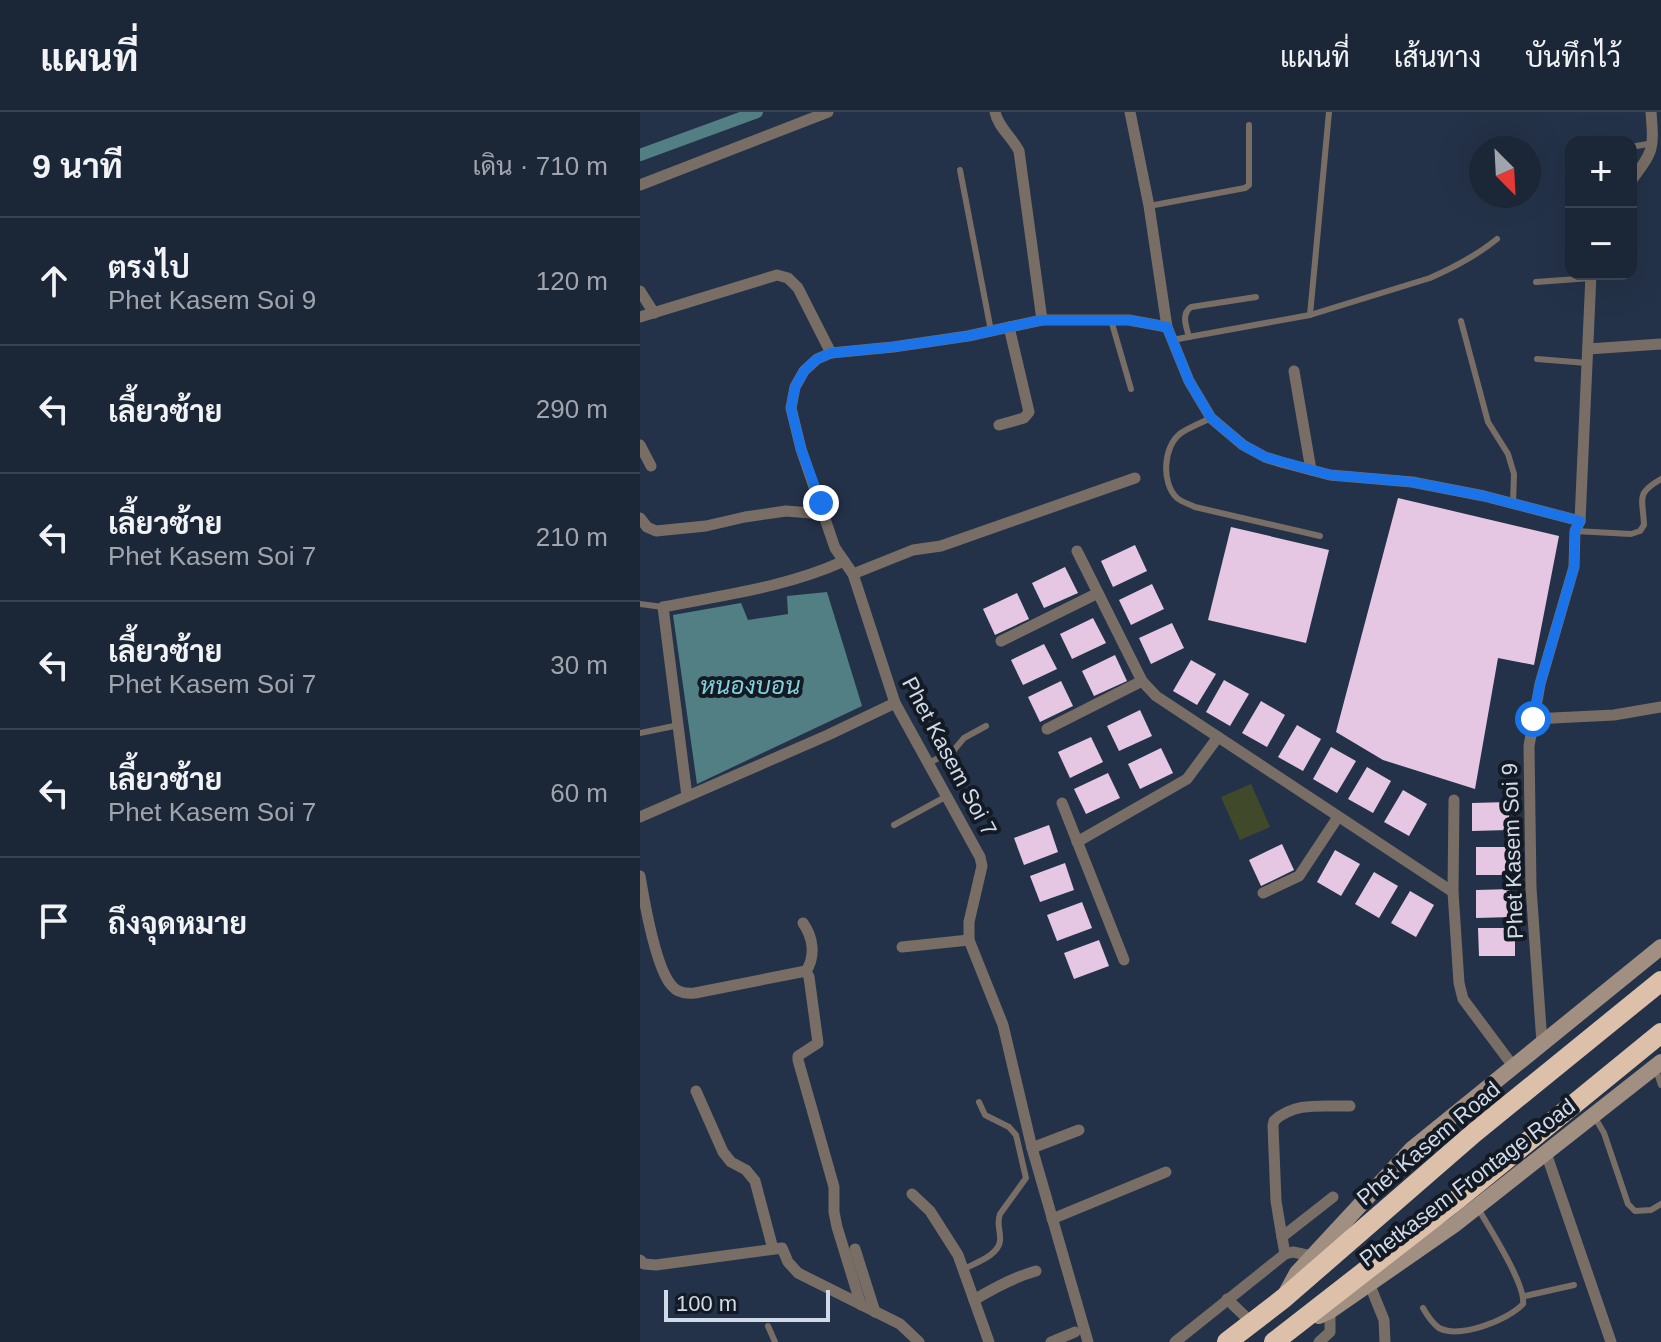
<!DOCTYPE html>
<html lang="th">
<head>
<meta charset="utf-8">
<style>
	:root { --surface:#1b2637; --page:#242e3f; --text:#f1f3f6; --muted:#a0a5ad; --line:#394352 }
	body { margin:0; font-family:Arial,Sarabun,sans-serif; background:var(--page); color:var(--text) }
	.controls { position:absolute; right:24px; top:24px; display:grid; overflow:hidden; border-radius:16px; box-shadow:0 8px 32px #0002 }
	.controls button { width:72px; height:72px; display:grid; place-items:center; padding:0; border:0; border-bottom:2px solid var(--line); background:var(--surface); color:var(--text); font:40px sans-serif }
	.compass { position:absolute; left:829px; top:24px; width:72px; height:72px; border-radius:50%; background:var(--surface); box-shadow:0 8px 32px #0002; rotate:156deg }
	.scale { position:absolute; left:24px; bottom:20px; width:166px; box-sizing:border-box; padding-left:8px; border:4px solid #d0dae8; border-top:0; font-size:22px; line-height:28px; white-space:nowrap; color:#d0dae8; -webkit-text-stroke:6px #141a24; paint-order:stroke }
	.stop { position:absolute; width:24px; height:24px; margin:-18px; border:6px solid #1a73e8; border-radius:50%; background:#fff }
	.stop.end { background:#1a73e8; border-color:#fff; box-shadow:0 2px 8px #0008 }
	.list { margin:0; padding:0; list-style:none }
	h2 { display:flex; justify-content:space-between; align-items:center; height:104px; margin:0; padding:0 32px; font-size:34px }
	h2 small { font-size:26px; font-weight:400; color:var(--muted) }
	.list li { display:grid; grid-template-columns:52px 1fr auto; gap:24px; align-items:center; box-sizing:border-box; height:128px; padding:0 32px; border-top:2px solid var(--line) }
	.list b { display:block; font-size:30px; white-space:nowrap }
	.list p { margin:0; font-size:26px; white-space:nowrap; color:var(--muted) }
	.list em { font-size:26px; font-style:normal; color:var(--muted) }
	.icon { flex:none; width:44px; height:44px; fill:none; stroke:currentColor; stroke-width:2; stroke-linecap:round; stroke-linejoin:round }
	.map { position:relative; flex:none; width:1021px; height:1230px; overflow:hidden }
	header { display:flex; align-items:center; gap:48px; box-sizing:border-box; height:112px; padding:0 40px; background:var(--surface); border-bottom:2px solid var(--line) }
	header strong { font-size:38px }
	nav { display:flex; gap:44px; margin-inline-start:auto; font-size:28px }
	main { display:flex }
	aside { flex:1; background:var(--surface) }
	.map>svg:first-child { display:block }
	.green { fill:#404a2b }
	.water { fill:#517f84 }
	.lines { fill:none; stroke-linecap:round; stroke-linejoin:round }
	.canal { stroke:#517f84; stroke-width:12 }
	.building { fill:#e5c7e4 }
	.lane { stroke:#796e65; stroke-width:6 }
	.street { stroke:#796e65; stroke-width:11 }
	.secondary { stroke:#a18f81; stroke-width:16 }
	.highway { stroke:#dcc0a9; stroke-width:20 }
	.route { stroke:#1a73e8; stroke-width:10 }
	.labels { text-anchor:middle; stroke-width:8; stroke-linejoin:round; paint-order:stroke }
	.street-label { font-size:22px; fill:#d0dae8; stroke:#141a24 }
	.water-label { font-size:24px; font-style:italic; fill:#81d2db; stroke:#141a24 }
</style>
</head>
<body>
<header>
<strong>แผนที่</strong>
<nav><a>แผนที่</a><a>เส้นทาง</a><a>บันทึกไว้</a></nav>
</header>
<main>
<aside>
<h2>9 นาที<small>เดิน · 710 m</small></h2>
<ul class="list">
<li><svg class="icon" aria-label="ahead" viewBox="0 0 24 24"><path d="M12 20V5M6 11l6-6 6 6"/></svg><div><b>ตรงไป</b><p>Phet Kasem Soi 9</p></div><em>120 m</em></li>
<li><svg class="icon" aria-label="left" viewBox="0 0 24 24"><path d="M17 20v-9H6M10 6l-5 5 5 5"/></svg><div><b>เลี้ยวซ้าย</b></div><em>290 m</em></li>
<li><svg class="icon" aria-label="left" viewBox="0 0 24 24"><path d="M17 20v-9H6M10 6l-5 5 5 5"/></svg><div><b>เลี้ยวซ้าย</b><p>Phet Kasem Soi 7</p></div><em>210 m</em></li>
<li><svg class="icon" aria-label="left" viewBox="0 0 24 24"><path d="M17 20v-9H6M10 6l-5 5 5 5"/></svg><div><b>เลี้ยวซ้าย</b><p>Phet Kasem Soi 7</p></div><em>30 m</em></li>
<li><svg class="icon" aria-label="left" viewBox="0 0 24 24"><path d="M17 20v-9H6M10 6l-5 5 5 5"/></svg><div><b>เลี้ยวซ้าย</b><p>Phet Kasem Soi 7</p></div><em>60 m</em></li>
<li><svg class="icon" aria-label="arrive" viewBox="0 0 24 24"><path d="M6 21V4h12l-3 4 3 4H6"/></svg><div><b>ถึงจุดหมาย</b></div></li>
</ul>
</aside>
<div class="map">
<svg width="1021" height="1230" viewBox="0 0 1021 1230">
	<rect width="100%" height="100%" fill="#243249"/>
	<path class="green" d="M611 672 630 715 600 728 581 685Z"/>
	<path class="water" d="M187 480 222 594 57 672 33 503 101 491 108 508 148 502 147 484Z"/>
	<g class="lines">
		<path class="canal" d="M0 43 117 0"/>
	</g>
	<g class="building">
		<path d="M758 386 919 424 894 553 858 546 835 677 743 648 696 620Z"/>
		<path d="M591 415 689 438 666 531 568 508Z"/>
		<path d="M495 433 507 459 473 475 461 449Z"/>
		<path d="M425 455 438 481 404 496 392 471Z"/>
		<path d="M512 472 524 497 491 513 479 488Z"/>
		<path d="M377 481 389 507 355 523 343 497Z"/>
		<path d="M453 506 466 531 432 547 420 522Z"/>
		<path d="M532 511 544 536 511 552 499 526Z"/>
		<path d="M404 532 417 557 383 573 371 548Z"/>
		<path d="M475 543 487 569 454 584 442 559Z"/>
		<path d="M551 548 576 562 557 593 533 579Z"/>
		<path d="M584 568 609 582 590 614 566 600Z"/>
		<path d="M421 569 433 594 400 610 388 585Z"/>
		<path d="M621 589 645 603 627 635 602 621Z"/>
		<path d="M500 598 512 624 479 639 467 614Z"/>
		<path d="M657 613 681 627 663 659 638 645Z"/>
		<path d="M451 625 463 650 430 666 418 640Z"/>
		<path d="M691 635 716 649 697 681 673 667Z"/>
		<path d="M521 636 533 661 500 677 488 652Z"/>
		<path d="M727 655 751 669 733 701 708 687Z"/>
		<path d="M468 661 480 686 446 702 434 677Z"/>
		<path d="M763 678 787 692 769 724 744 710Z"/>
		<path d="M869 690V718L832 719V691Z"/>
		<path d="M409 713 418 740 384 753 374 726Z"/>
		<path d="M642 732 654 758 621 774 609 748Z"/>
		<rect x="836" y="735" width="37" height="28"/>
		<path d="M695 738 720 752 701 784 677 770Z"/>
		<path d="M425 751 434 778 400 790 390 764Z"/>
		<path d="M734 760 758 774 739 806 715 792Z"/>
		<path d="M873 777V805L836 806V778Z"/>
		<path d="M770 779 794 793 776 825 751 811Z"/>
		<path d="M442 790 452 816 417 829 407 803Z"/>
		<path d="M838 816H875V844H839Z"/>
		<path d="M459 828 469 854 434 867 424 841Z"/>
	</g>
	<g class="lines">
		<g class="lane">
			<path d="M991 35 1013 31"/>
			<path d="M320 58 351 219"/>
			<path d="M509 94 605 76 609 73V13"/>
			<path d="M896 170 951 166"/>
			<path d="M670 203 689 0"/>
			<path d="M471 208 491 277"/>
			<path d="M821 209 848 310 868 342 874 362 873 392"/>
			<path d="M549 225C546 214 541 202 551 195L616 185"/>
			<path d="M532 228 670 203 790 166C815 155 836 144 857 127"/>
			<path d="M897 247 947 251"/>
			<path d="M571 306C561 311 550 315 541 321 523 334 521 371 537 386 542 390 549 392 555 395L680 424"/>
			<path d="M935 419 991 422 1000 419 1004 413C1003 386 995 382 1021 367"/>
			<path d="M0 492 23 495"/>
			<path d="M0 621 39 613"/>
			<path d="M289 651 314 638 324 626 346 614"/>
			<path d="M254 713 307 684"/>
			<path d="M1016 958 1021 973"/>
			<path d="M954 1004 964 1021 988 1092 995 1099 1011 1098 1021 1092"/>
			<path d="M324 1157C335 1151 358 1144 360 1129 361 1118 356 1112 360 1102L386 1066 376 1023 369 1015 345 1003 339 990"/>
			<path d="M885 1184 934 1173"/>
			<path d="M783 1196C787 1203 792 1211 799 1216 820 1227 868 1208 883 1192 886 1173 850 1117 839 1098"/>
			<path d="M128 1214 135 1230"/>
		</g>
		<g class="street">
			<path d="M355 0C358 15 372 25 379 39L402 208"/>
			<path d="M490 0 509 94 527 215 549 269 571 306 603 333 625 345 641 350 690 363 772 370 844 384 940 409"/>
			<path d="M991 69C1014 38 1014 38 1011 0"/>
			<path d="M0 73 188 0"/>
			<path d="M0 179 14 201"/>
			<path d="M0 205 137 163 148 166 158 176 191 241"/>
			<path d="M948 237 1021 232"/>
			<path d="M654 259 671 358"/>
			<path d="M359 313 384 306 389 300 369 215"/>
			<path d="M0 333 11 354"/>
			<path d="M0 406 7 415 16 419 66 414 105 405 146 399 184 402"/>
			<path d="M437 439 502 569 516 584 813 780"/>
			<path d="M213 462 273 438 301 434 495 366"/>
			<path d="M361 529 458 481"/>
			<path d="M893 607 974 603 1021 595"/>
			<path d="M407 617 502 569"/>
			<path d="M47 684 23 495C84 483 147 475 204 449"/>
			<path d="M814 688 813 780 819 871 823 887 873 954"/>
			<path d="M422 691 484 848"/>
			<path d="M0 705 188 623 255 591"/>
			<path d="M437 730 547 667 578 625"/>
			<path d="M0 764C4 788 16 857 32 874 38 881 46 882 55 881L166 859"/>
			<path d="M623 781 659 764 698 705"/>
			<path d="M163 811C173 825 176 844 166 859L169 865 178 931 158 944V948L194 1075V1100L197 1115 221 1193"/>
			<path d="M262 835 329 828"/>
			<path d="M902 931 891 776 889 634 900 572 934 455 935 419 940 409 951 162"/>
			<path d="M56 979 83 1040 91 1050 106 1058 115 1069 133 1137"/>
			<path d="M392 1036 439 1018"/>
			<path d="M906 1041 971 1230"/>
			<path d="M272 1082 290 1099 318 1143 349 1230"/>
			<path d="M412 1107 526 1060"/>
			<path d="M642 1125 636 1089 633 1014 634 1009C655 989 684 995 710 994"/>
			<path d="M215 1137 235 1200"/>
			<path d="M645 1142 653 1140 672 1144"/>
			<path d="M0 1148 4 1152 16 1153 142 1136 148 1150 158 1161 260 1212 279 1230"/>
			<path d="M729 1171 744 1208 745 1230"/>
			<path d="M587 1187 612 1211"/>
			<path d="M334 1188C354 1176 374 1165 396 1159"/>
			<path d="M411 1230 435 1220"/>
			<path d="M448 1230 392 1036 363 913 329 828V810L342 754 340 745 255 591 213 462 195 436 161 337 151 296 155 275 164 259 177 247 191 241 253 235 328 224 402 208H489L527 215"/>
			<path d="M535 1230 645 1142 642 1125 693 1085"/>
			<path d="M679 1230 690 1220V1199"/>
		</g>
		<g class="secondary">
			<path d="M646 1181 657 1161 772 1037 1021 835"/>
			<path d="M679 1204 690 1199 814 1113 1021 950"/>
		</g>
		<g class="highway">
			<path d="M587 1230 644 1186 834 1021 1021 869"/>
			<path d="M634 1230 819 1086 1021 921"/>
		</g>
	</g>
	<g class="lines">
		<path class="route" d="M181 391 161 337 151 296 155 275 164 259 177 247 191 241 253 235 328 224 402 208H489L527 215 549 269 571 306 603 333 625 345 690 363 772 370 844 384 940 409 935 419 934 455 900 572 893 607"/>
	</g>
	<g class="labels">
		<g class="street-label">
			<text transform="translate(310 644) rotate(62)" y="8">Phet Kasem Soi 7</text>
			<text transform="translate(872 739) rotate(-92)" y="8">Phet Kasem Soi 9</text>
			<text transform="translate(788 1031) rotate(-40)" y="8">Phet Kasem Road</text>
			<text transform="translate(827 1070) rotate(-37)" y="8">Phetkasem Frontage Road</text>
		</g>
		<g class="water-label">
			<text x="110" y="582">หนองบอน</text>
		</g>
	</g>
</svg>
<div class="controls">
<button>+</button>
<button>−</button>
</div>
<svg class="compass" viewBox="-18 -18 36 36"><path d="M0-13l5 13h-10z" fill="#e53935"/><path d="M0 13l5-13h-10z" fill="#a0a5ad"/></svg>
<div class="scale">100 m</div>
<div class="stop" style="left:893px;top:607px"></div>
<div class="stop end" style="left:181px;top:391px"></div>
</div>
</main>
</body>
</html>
